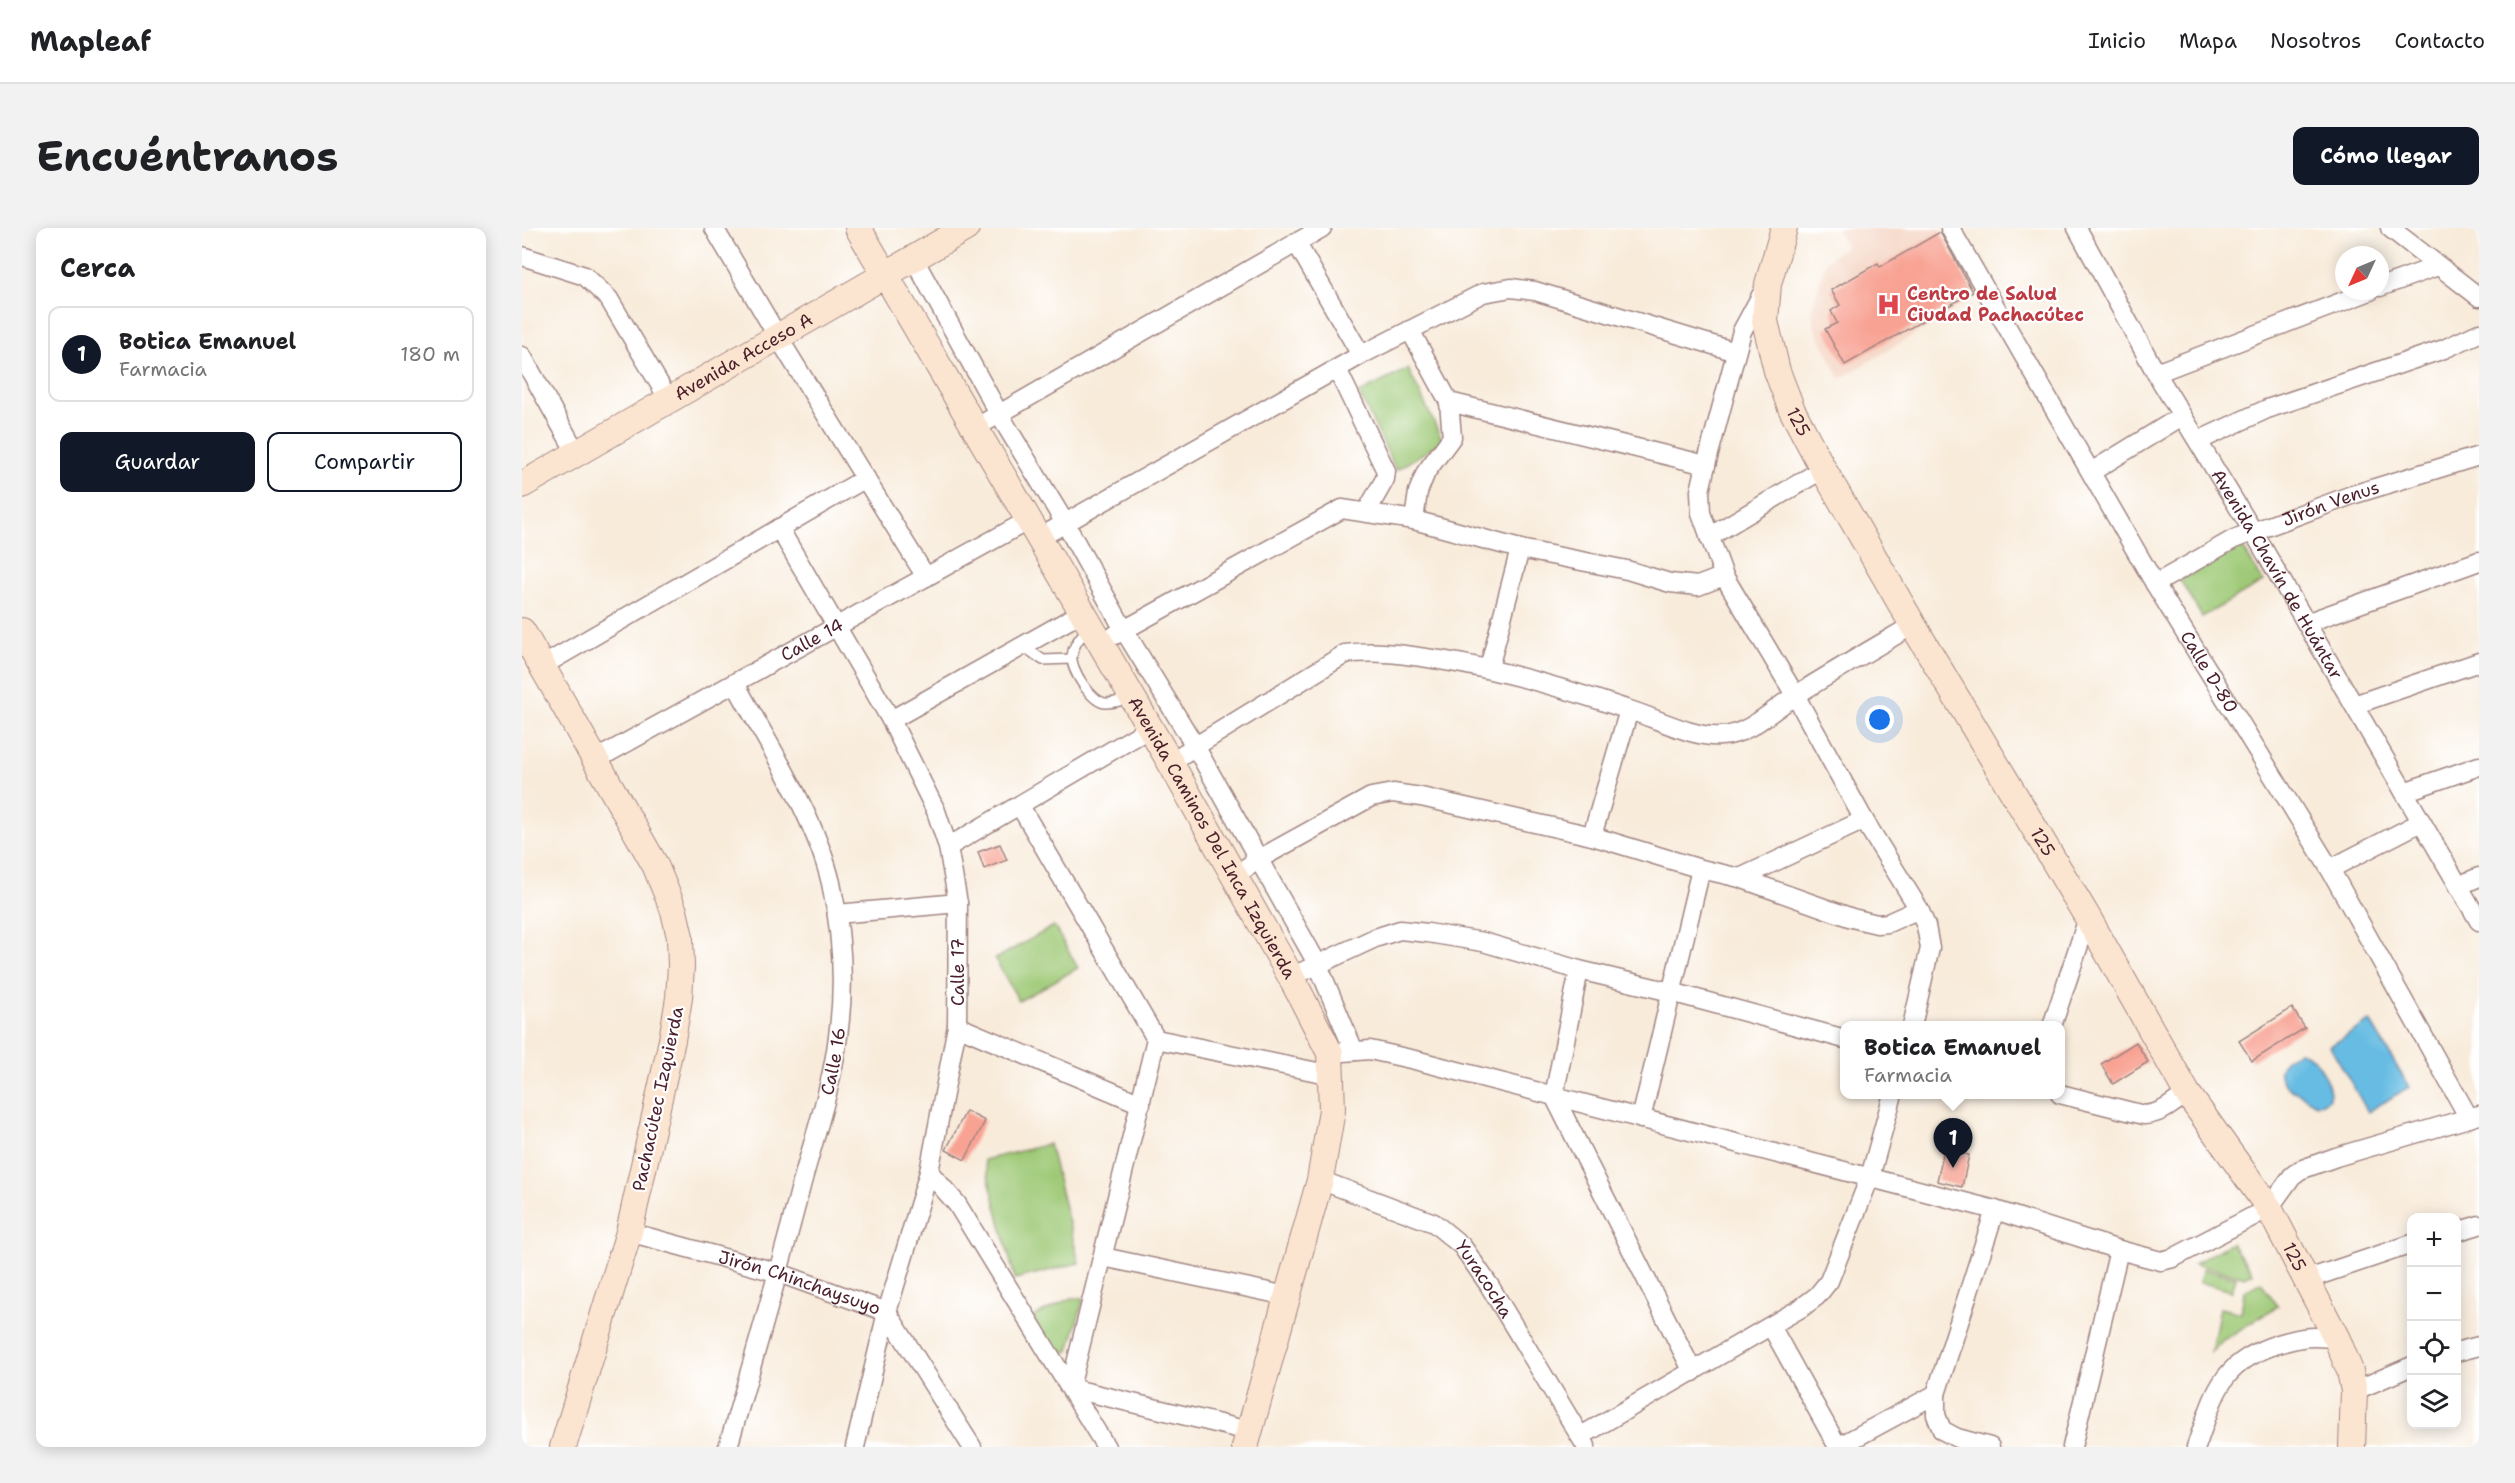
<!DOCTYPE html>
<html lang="es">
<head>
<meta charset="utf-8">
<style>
	:root { --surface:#fff; --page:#f2f2f2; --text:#202124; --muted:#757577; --line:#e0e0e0; --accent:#111827 }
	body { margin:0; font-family:"Shantell Sans",sans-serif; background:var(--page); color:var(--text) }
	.controls { position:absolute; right:18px; bottom:18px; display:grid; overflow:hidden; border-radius:12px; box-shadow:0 3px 15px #0003 }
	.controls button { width:54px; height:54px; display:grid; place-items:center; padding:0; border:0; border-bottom:2px solid var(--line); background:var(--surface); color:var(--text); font:30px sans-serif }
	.compass { position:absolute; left:1813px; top:18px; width:54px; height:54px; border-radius:50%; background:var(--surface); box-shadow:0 3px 15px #0003; rotate:226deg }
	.you { position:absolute; left:1358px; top:492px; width:21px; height:21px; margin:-15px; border:4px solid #fff; border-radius:50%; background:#1a73e8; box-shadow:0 0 0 9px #1a73e833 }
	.badge { display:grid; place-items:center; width:39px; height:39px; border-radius:50%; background:var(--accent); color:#fff; font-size:20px; font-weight:700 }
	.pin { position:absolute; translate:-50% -50px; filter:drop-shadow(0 2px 3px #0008) }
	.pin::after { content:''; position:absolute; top:32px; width:21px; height:18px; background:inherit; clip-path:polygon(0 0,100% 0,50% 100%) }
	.popup { position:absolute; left:1318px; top:793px; width:225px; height:78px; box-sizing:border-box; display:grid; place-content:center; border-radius:12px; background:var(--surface); filter:drop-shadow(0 2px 4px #0005); font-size:20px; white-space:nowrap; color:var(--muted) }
	.popup b { font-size:22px; color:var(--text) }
	.popup::after { content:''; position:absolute; left:50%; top:100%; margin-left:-12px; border:12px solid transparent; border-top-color:var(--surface) }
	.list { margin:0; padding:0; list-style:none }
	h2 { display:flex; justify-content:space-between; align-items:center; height:78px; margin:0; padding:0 24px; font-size:26px }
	h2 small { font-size:20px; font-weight:400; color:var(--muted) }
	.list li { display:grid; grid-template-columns:39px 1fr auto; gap:18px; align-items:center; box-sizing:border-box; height:96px; margin:0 12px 12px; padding:0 12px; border:2px solid var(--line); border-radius:12px }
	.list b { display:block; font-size:22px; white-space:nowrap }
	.list p { margin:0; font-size:20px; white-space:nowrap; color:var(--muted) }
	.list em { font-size:20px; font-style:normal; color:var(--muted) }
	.actions { display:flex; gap:12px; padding:18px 24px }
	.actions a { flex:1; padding:14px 0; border:2px solid var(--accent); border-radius:12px; text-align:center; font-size:21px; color:var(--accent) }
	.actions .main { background:var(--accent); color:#fff }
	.icon { flex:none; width:33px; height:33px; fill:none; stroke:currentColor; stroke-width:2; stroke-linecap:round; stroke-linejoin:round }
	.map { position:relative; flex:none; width:1957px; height:1219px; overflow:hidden; border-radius:12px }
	header { display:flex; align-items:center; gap:36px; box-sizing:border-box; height:84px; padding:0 30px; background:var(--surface); border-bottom:2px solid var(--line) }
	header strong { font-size:28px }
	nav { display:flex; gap:33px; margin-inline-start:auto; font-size:21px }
	.intro { display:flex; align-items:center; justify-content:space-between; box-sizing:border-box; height:144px; padding:0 36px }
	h1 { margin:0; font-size:42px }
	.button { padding:15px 27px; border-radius:12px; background:var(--accent); color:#fff; font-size:21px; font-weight:700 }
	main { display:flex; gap:36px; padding:0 36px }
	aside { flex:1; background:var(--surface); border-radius:12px; box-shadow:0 3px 15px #0003 }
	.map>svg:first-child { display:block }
	.built { fill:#f4d3c0 }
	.green { fill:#9ec976; stroke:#747450; stroke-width:1.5 }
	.water { fill:#66bce3; stroke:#586e87; stroke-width:1.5 }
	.building { fill:#f8a293 }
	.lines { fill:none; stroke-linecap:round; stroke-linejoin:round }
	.lane-casing { stroke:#a18582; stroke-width:12 }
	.street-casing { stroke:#a18582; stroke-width:21 }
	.secondary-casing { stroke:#a18582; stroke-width:28 }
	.lane { stroke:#fff; stroke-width:9 }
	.street { stroke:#fff; stroke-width:18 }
	.secondary { stroke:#fce5d0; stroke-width:26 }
	.labels { text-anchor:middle; stroke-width:4.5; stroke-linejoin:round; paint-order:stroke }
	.health-label { font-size:18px; font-weight:bold; fill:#be3a42; stroke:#fff; text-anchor:start }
	.street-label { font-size:18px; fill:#4a1f2b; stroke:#fff }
</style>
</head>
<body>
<header>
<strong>Mapleaf</strong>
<nav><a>Inicio</a><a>Mapa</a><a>Nosotros</a><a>Contacto</a></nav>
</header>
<div class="intro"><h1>Encuéntranos</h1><a class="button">Cómo llegar</a></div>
<main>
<aside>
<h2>Cerca<small></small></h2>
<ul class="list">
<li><span class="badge">1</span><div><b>Botica Emanuel</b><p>Farmacia</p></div><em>180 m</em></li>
</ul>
<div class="actions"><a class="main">Guardar</a><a>Compartir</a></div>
</aside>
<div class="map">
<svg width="1957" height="1219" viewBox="0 0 1957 1219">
	<rect width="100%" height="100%" fill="#fff"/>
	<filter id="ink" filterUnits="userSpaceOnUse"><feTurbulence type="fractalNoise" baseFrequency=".0167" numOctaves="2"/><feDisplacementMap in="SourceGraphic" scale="12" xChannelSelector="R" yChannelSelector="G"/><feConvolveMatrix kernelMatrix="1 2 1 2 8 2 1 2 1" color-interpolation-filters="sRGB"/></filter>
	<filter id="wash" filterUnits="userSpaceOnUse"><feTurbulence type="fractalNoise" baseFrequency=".008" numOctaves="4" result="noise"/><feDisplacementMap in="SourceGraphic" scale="24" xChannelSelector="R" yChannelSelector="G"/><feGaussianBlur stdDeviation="1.35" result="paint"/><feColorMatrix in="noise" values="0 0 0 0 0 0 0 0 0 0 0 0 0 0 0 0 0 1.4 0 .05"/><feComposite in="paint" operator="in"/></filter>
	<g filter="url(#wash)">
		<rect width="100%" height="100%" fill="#f8ebda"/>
		<path class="built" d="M1315 0H1417L1451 64 1452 70 1318 151 1292 98 1290 82 1304 33 1323 19Z"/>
		<g class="green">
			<path d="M886 141 921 213 874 242 837 165Z"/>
			<path d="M1719 316 1741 354 1680 389 1658 352Z"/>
			<path d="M532 698 556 740 497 773 473 731Z"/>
			<path d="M527 916 557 1035 493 1051 462 932Z"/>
			<path d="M1709 1015 1731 1045 1723 1049 1672 1036Z"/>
			<path d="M1681 1041 1714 1049 1710 1063 1677 1054Z"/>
			<path d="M1739 1054 1756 1078 1701 1112 1689 1124 1698 1080 1719 1085 1722 1064Z"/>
			<path d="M549 1070H562L547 1123 532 1128 511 1089Z"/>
		</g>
		<g class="water">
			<path d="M1848 793 1887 859 1846 884 1808 818Z"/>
			<path d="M1778 824C1781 826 1785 826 1788 828 1798 834 1809 859 1808 870 1805 873 1800 876 1795 876 1791 875 1786 871 1783 869 1777 865 1770 863 1766 859 1749 845 1761 828 1778 824Z"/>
		</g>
		<g id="blocks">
			<g class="building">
				<path d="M1418 4 1451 64 1323 137 1303 101 1315 95 1309 83 1318 77 1309 62 1356 35 1358 39Z"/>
				<path d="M478 616 485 632 462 641 456 624Z"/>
				<path d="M1770 780 1783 800 1730 833 1717 813Z"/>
				<path d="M1614 814 1626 834 1591 856 1579 836Z"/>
				<path d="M444 883 463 893 443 932 424 922Z"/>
				<path d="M1422 921 1447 927 1440 959 1415 953Z"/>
			</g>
		</g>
	</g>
	<g filter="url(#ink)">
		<use href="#blocks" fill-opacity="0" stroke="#a18582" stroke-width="1.5"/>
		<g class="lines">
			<defs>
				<g id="lane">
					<path d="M566 399C560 408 551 416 550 428 548 441 570 475 584 475 592 475 601 472 608 471"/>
					<path d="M501 418 521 432 549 431"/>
				</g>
				<g id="street">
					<path d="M192 0 256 109 404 349"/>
					<path id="s1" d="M1428 0 1633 356 1808 641 1947 890"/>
					<path id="s2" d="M1555 0 1634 145 1732 305 1957 693"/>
					<path d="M1868 0 1957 69"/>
					<path d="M774 14 839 127"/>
					<path d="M0 28 63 48 87 71 147 172"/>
					<path d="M392 31 477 186 543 295 602 402 673 518 796 737 832 823"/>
					<path d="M1858 59 1916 38"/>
					<path d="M1242 62 1220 103 1184 237 1178 263 1179 285 1202 348 1273 467 1342 592 1397 681 1404 698 1408 720 1390 798"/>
					<path d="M888 102 927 174 1184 237"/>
					<path d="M0 128 55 226"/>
					<path d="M815 141 864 243 863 251 845 283"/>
					<path d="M1634 145 1848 63"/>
					<path d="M453 200 800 0"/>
					<path d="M1676 213 1745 181 1922 121 1957 105"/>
					<path d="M1569 244 1660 188"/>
					<path d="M892 292 896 264 904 244 930 209 927 174"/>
					<path d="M257 300 369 492 414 583 426 619 436 675 435 798 407 944 365 1084 333 1219"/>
					<path d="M1187 309 1301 241"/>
					<path d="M517 310 839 127 961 65 989 60 1013 63 1214 124"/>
					<path id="s3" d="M1633 356 1712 311 1830 267 1957 228"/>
					<path d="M1784 395 1957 333"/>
					<path d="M593 407 820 281 892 292 998 321 1105 342 1148 355 1176 358 1202 348"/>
					<path d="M20 438 344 250"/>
					<path d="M967 440 998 321"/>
					<path d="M1832 477 1957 434"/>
					<path d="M369 492 561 384"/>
					<path id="s4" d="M73 532 507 292"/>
					<path d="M648 534 823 426C856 422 885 427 918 432 982 442 1045 461 1107 482 1134 490 1171 510 1199 508 1227 507 1251 481 1274 467 1312 443 1352 420 1391 397"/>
					<path d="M1882 564 1957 538"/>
					<path d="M498 578 634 811 548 1160 727 1203"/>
					<path d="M1070 608 1107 482"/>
					<path d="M426 619 628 500"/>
					<path d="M1808 641 1899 594"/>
					<path d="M712 648 737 631 849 569 871 565 899 569 1070 608 1179 641 1218 650 1330 690 1355 696 1366 695 1397 681"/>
					<path d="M1218 650 1342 592"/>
					<path d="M1936 658 1957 649"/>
					<path d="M315 686 436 675"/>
					<path d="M1057 742 1032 868 1171 1144"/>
					<path d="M769 749 853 710 878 702 906 705 961 714 1057 742 1149 764 1323 811"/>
					<path d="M435 798 619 876"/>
					<path d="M1530 798 1566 690"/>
					<path d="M634 811 810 847"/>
					<path d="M808 825 848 822 893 832 1473 982 1597 1022 1639 1033 1651 1030 1747 980 1770 948 1778 942 1814 929 1957 887"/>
					<path d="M1538 866 1622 887C1640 886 1651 875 1665 865"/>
					<path d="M1119 891 1179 641"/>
					<path d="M407 944 435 976 584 1219"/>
					<path id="s5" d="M798 952 912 995 940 1018 967 1057 1064 1218"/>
					<path id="s6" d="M107 1004 257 1045 365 1084 450 1219"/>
					<path d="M1934 1004 1957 997"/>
					<path d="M581 1029 765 1068"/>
					<path d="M1783 1052 1890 1016"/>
					<path d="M1249 1098 1316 1219"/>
					<path d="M1934 1124 1957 1118"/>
					<path d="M1832 1163 1890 1138"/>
					<path d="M1059 1208 1279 1080 1295 1068 1307 1053 1348 949 1371 866"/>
					<path id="s7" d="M206 1219C231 1133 256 1048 278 962 291 912 310 860 316 808 323 758 320 705 309 655 293 588 246 516 213 455"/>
					<path d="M1316 1219 1414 1166"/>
					<path d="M1468 1219 1435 1210 1420 1202 1414 1187V1166L1473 982"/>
					<path d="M1550 1219 1597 1022"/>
					<path d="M1674 1219C1693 1166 1697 1135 1756 1116 1779 1109 1790 1107 1815 1111"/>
				</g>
				<g id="secondary">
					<path id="s8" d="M336 0 648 534 769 749 808 825 810 882 798 952 723 1219"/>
					<path id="s9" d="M1262 0 1246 56 1243 93 1255 143 1270 182 1301 241 1391 397 1566 690 1665 865 1747 980 1815 1111 1828 1143 1832 1163 1830 1219"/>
					<path id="s10" d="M0 257 444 0"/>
					<path d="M0 403 133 637 152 683 158 709 159 738 157 770 150 812 107 1004 41 1219"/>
				</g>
			</defs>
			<use href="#lane" class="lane-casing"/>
			<use href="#street" class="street-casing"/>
			<use href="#secondary" class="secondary-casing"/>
			<use href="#lane" class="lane"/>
			<use href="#street" class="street"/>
			<use href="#secondary" class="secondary"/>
		</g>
	</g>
	<defs>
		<symbol id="hospital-bare" viewBox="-9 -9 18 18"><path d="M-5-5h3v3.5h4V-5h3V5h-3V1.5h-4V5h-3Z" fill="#e0444e" stroke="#fff" stroke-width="2.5" paint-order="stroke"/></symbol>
	</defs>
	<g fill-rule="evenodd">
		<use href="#hospital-bare" x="1350" y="60" width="33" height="33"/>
	</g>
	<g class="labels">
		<g class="health-label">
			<text x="1385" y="72">Centro de Salud<tspan x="1385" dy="21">Ciudad Pachacútec</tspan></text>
		</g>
		<g class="street-label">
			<text dy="6" stroke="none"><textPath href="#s10" startOffset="256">Avenida Acceso A</textPath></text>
			<text dy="6" stroke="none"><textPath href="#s9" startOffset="202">125</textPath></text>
			<text dy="6" stroke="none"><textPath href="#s3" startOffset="194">Jirón Venus</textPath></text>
			<text dy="6" stroke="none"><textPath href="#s2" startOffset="400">Avenida Chavín de Huántar</textPath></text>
			<text dy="6" stroke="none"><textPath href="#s4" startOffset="248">Calle 14</textPath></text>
			<text dy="6" stroke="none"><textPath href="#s1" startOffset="514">Calle D-80</textPath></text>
			<text dy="6" stroke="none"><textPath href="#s8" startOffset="705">Avenida Caminos Del Inca Izquierda</textPath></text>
			<text dy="6" stroke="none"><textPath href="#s9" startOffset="688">125</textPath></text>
			<text transform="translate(436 744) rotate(-90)" y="6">Calle 17</text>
			<text dy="6" stroke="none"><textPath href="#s7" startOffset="400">Calle 16</textPath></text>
			<text transform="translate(136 871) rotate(-78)" y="6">Pachacútec Izquierda</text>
			<text dy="6" stroke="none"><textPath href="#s9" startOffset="1174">125</textPath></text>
			<text dy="6" stroke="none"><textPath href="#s5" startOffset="198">Yuracocha</textPath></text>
			<text dy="6" stroke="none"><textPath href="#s6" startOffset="178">Jirón Chinchaysuyo</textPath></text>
		</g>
	</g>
</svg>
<div class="controls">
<button>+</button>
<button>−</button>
<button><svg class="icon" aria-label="locate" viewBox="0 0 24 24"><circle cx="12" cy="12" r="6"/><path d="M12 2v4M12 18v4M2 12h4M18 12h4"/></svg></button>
<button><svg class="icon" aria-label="layers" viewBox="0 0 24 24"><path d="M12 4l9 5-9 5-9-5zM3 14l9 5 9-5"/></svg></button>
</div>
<svg class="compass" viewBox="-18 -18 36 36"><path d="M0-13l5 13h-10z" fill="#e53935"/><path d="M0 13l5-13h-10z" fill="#757577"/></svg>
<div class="you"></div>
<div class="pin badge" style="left:1431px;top:940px">1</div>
<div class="popup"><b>Botica Emanuel</b>Farmacia</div>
</div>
</main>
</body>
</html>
